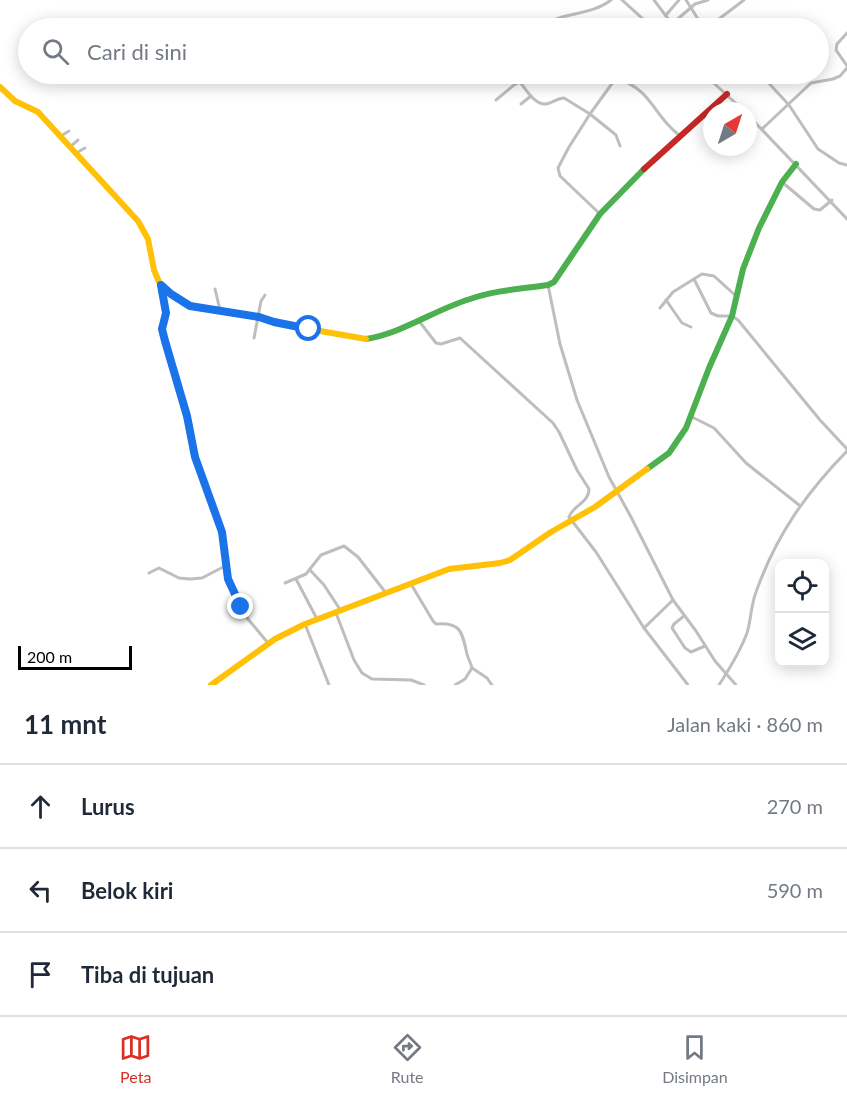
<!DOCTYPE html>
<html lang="id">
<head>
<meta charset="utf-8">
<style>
	:root { --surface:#fff; --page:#f2f2f3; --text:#1f2937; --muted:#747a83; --line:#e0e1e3; --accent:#d93025 }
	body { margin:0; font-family:Lato,sans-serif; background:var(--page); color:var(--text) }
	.controls { position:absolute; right:18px; bottom:18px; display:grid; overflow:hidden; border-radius:12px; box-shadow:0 3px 15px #0003 }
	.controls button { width:54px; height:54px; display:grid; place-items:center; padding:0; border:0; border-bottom:2px solid var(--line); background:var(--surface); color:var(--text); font:30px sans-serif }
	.compass { position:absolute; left:703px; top:102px; width:54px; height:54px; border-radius:50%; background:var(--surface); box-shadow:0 3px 15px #0003; rotate:39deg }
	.scale { position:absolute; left:18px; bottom:15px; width:114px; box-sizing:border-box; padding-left:6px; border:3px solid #000; border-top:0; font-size:16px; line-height:21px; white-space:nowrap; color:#000; -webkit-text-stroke:4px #fff; paint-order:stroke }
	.stop { position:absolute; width:18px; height:18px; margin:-14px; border:4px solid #1a73e8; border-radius:50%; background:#fff }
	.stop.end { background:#1a73e8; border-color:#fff; box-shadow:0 2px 6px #0008 }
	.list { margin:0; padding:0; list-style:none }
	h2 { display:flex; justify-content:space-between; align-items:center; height:78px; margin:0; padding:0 24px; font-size:26px }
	h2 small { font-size:20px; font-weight:400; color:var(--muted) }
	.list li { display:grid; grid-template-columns:39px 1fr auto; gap:18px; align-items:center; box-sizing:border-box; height:84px; padding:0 24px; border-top:2px solid var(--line) }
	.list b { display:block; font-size:22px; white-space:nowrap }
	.list em { font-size:20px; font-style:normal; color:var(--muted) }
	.icon { flex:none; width:33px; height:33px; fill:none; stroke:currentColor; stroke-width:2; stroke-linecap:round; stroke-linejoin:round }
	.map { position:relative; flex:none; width:847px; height:685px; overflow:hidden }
	.search { position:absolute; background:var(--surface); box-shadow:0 3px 15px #0003; left:18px; right:18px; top:18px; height:66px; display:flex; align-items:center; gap:15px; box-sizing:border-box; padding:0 21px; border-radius:33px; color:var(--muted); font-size:22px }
	.sheet { height:330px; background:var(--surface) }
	nav { display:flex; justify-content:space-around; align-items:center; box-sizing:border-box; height:84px; border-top:2px solid var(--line); background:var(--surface); font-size:16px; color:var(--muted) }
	nav a { display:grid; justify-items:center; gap:3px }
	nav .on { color:var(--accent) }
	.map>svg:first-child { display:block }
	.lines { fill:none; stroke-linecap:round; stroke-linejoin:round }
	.street { stroke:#bebebe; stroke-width:3 }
	.fast { stroke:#4caf50; stroke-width:6 }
	.slow { stroke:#ffc107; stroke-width:6 }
	.jam { stroke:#c62828; stroke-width:6 }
	.route { stroke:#1a73e8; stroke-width:8 }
</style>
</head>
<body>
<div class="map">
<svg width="847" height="685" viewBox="0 0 847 685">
	<rect width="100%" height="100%" fill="#fff"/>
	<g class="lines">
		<g class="street">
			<path d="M622 0 653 28"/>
			<path d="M654 0 672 24 665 28"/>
			<path d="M686 0 698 19 694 23"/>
			<path d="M666 15 679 0"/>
			<path d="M672 24 695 4 708 0"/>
			<path d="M539 28C561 11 589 17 611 0"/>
			<path d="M707 28 744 0"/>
			<path d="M847 33 837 44 836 50 847 66"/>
			<path d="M704 74 744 111"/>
			<path d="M764 78 789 105 818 149 839 163 847 165"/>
			<path d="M520 82C526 90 535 105 546 104 552 103 558 98 564 98L590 114 616 78C653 90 652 114 679 135"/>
			<path d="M496 100 514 85 538 74"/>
			<path d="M521 104 531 96"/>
			<path d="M748 115 847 219"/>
			<path d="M762 129 811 83 833 79 840 76 847 68"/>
			<path d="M61 136 69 131"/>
			<path d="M70 147 78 140"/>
			<path d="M76 153 85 148"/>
			<path d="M782 182 814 209 820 210 832 200"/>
			<path d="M600 214 560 176 558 168 569 147 590 114 616 135 620 146"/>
			<path d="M694 279 711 313 718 316H732L738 320 820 420 847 449"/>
			<path d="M161 285 166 313 162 329 165 341 187 416 195 457 222 532 228 580 234 594 248 619 268 643"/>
			<path d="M548 285 560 344 577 400 609 477 631 517 673 600 696 631 715 661 736 685"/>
			<path d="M215 289 220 310"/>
			<path d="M666 300 682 323 691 327"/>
			<path d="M660 308 673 292 702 274 714 276 736 296"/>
			<path d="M419 321 436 343 441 344 460 338 553 423 559 432 577 470 589 489C589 503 573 505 569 517L596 552 644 628"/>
			<path d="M254 338 261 301 265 295"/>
			<path d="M690 416 714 428 746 463 799 505"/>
			<path d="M310 570 324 585 341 611"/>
			<path d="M149 573 159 568 179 578 190 579 202 578 227 565"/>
			<path d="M296 579 317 619"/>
			<path d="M285 583 306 574 321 555 344 546 358 557 386 593"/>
			<path d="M411 584 433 621 436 624C462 622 462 633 467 654 468 659 471 663 472 668L465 679 455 685"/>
			<path d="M673 600 644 628 688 685"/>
			<path d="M336 613 354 660 362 673 372 679 411 680 424 685"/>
			<path d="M684 616 674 624 672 628 685 648 691 652 705 646"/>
			<path d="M305 624 329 685"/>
			<path d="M472 668 487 678 492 685"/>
			<path d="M719 685C730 668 740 652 747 633 751 620 751 605 756 592 776 536 805 494 847 451"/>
		</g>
		<g class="fast">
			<path d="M366 339C403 333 434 310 470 299 495 290 522 289 548 285L554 282 600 214 644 169"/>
			<path d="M647 469 669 453 686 428 709 368 732 316 743 269 759 228 782 182 796 164"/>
		</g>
		<g class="slow">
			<path d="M0 87 15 101 38 112 138 221 148 239 154 270 159 282 171 294 183 302 199 308 259 317 286 325 366 339"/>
			<path d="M211 685 275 639 305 624 449 569 500 563 510 560 551 532 595 507 647 469"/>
		</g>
		<path class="jam" d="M644 169 727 94"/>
	</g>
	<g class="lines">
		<path class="route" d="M241 607 228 579 222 532 195 457 187 416 165 341 162 329 166 313 161 285 171 294 190 306 259 317 274 322 309 329"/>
	</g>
</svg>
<div class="controls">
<button><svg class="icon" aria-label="locate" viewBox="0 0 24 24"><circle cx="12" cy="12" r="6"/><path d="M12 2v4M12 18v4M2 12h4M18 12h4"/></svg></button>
<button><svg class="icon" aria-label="layers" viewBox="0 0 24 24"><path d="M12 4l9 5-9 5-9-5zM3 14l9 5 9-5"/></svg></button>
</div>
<svg class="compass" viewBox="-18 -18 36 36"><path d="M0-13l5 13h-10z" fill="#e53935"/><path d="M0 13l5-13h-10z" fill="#747a83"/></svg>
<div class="scale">200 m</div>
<div class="stop" style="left:309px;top:329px"></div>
<div class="stop end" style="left:241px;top:607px"></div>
<div class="search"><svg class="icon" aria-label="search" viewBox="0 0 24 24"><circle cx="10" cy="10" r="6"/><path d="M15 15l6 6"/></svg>Cari di sini</div>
</div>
<section class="sheet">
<h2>11 mnt<small>Jalan kaki · 860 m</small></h2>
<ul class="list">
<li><svg class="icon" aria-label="ahead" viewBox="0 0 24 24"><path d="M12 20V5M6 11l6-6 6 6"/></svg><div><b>Lurus</b></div><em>270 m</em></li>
<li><svg class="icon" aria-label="left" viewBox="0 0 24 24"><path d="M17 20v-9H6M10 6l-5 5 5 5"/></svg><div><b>Belok kiri</b></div><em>590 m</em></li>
<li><svg class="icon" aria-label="arrive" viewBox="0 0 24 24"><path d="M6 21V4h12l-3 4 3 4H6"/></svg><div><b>Tiba di tujuan</b></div></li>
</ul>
</section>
<nav>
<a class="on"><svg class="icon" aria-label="map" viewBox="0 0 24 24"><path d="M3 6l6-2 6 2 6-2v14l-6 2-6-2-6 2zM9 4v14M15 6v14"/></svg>Peta</a>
<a><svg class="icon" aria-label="directions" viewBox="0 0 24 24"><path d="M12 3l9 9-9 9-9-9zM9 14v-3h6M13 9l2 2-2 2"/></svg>Rute</a>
<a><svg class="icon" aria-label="saved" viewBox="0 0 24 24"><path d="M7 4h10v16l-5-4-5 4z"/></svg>Disimpan</a>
</nav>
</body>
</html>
